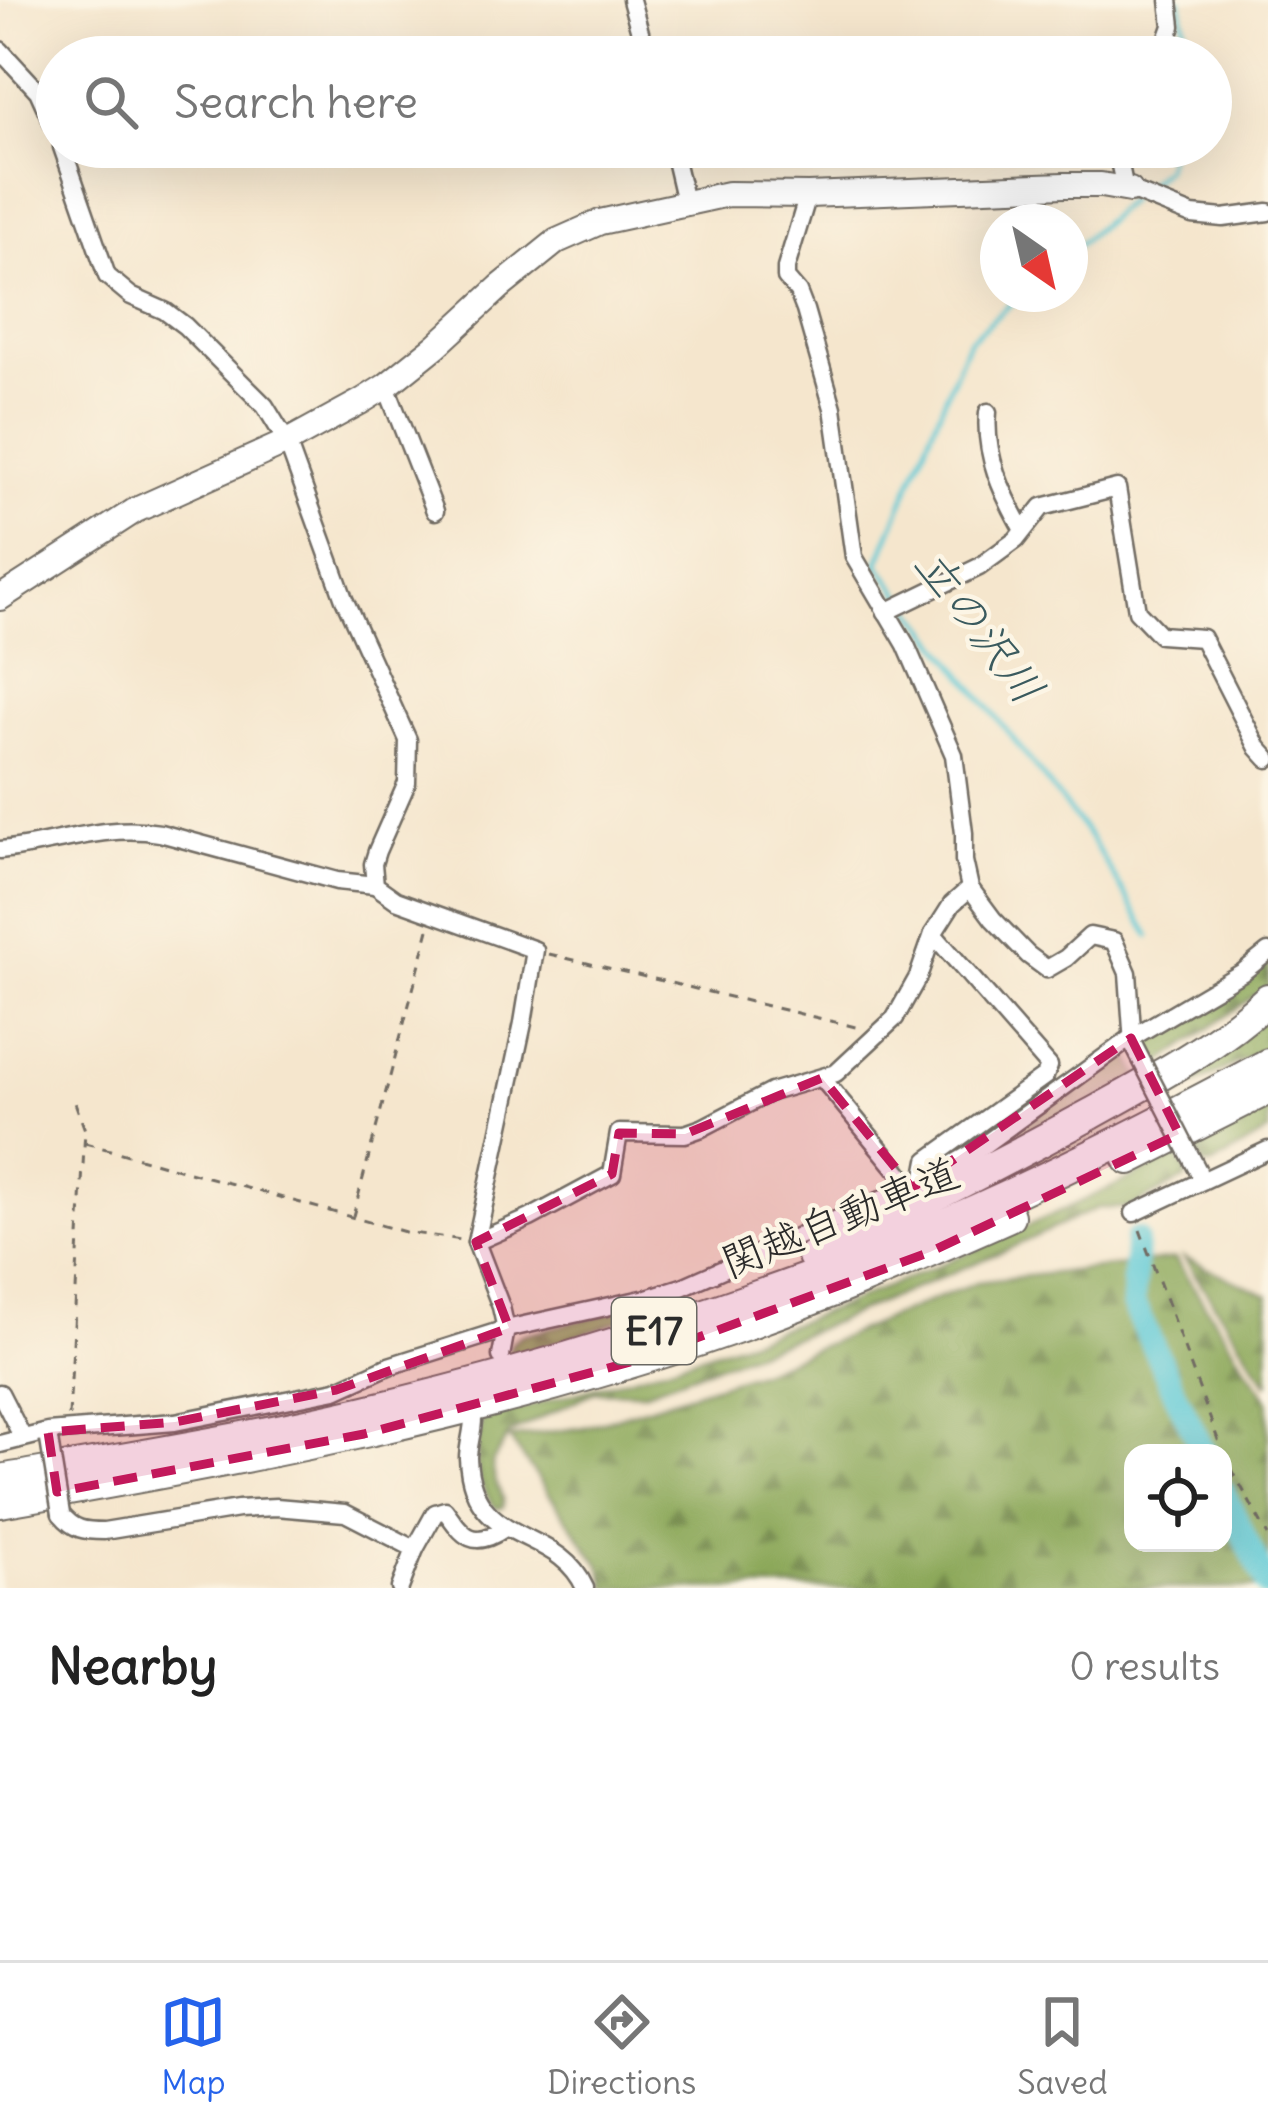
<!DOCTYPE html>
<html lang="en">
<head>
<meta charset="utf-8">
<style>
	:root { --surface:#fff; --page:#f2f2f2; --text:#222; --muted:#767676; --line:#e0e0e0; --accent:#2563eb }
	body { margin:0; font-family:Delius,"Klee One",sans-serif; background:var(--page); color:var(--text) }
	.controls { position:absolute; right:36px; bottom:36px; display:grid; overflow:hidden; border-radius:24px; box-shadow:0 12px 48px #0002 }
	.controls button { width:108px; height:108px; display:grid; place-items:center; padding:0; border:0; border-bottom:3px solid var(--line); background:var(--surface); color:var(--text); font:60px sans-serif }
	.compass { position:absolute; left:980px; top:204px; width:108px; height:108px; border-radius:50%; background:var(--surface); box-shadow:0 12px 48px #0002; rotate:146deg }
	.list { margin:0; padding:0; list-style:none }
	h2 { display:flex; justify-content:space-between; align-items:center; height:156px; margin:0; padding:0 48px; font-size:51px }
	h2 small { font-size:39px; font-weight:400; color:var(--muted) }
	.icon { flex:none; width:66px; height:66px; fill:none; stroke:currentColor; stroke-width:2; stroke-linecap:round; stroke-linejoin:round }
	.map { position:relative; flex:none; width:1268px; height:1588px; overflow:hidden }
	.search { position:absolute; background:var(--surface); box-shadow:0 12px 48px #0002; left:36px; right:36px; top:36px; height:132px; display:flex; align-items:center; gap:30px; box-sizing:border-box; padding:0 42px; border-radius:66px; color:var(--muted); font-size:45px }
	.sheet { height:372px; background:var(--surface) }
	nav { display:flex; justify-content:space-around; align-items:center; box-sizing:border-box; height:168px; border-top:3px solid var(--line); background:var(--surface); font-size:33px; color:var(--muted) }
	nav a { display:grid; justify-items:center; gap:6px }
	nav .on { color:var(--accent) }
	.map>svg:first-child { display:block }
	.grass { fill:url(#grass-dots); stroke:#6e7648; stroke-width:3 }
	.forest { fill:url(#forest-firs); stroke:#5c6a42; stroke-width:3; fill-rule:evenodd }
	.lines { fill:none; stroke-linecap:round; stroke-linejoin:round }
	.stream { stroke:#5dc9d6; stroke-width:4.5 }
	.river { stroke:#5dc9d6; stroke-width:24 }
	.street-casing { stroke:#726c64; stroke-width:21 }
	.secondary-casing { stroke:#726c64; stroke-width:28 }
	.highway-casing { stroke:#726c64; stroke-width:34 }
	.path { stroke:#726c64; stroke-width:3; stroke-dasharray:9 9; stroke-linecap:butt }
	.street { stroke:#fff; stroke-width:16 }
	.secondary { stroke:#fff; stroke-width:24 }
	.highway { stroke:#fff; stroke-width:30 }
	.street-bridge-casing { stroke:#726c64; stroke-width:21; stroke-linecap:butt }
	.street-bridge { stroke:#fff; stroke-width:16 }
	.marked { fill:#c2185b; fill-opacity:0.2; stroke:#c2185b; stroke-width:9; stroke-dasharray:24 15; stroke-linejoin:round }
	.labels { text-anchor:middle; stroke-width:9; stroke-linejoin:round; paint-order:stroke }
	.shield { fill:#fcf5e5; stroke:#6a6863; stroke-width:3 }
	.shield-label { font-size:39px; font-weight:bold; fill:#2b2b2b }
	.street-label { font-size:42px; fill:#2b2b2b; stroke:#fcf5e5 }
	.water-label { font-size:45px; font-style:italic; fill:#3a5a5e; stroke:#fcf5e5 }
</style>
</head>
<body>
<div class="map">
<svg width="1268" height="1588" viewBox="0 0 1268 1588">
	<defs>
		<pattern id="grass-dots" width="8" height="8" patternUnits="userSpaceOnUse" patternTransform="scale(3)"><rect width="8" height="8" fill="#b0c265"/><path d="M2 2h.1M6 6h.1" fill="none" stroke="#8f9e53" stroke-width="1.8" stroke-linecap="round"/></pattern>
		<pattern id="forest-firs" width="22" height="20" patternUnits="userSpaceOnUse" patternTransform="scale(3)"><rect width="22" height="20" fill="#8ca85a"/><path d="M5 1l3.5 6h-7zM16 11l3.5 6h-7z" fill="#73894b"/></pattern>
	</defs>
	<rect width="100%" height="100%" fill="#fcf5e5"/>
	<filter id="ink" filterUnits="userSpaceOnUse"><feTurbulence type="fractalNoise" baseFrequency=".00833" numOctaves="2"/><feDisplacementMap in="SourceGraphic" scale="24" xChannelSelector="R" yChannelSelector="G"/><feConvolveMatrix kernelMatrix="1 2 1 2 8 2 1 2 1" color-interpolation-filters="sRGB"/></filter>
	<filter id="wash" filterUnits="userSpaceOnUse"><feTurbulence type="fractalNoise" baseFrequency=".004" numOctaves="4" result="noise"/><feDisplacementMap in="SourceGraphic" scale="48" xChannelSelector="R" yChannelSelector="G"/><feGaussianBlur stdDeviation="2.7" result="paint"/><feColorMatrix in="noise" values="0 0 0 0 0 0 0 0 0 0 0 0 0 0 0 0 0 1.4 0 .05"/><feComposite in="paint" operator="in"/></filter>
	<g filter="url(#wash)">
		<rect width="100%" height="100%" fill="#f5e6cd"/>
		<path class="grass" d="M1147 1094 1154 1106 1046 1163 895 1227Z"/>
		<g class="forest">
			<path d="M1268 960V986L1156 1066 1140 1042Z"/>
			<path d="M1268 1016V1047L1169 1098 1163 1087Z"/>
			<path d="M1126 1052 1139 1076 963 1166Z"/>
			<path d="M1268 1107V1132L1212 1165 1205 1166 1193 1147Z"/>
			<path d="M1177 1156 1186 1172 1185 1179 1129 1208H1098L1004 1251 812 1331 643 1392 595 1391 509 1434 492 1463 495 1481 503 1499V1507L497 1509C470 1479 476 1456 482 1419 595 1388 707 1357 816 1315 939 1268 1059 1213 1177 1156Z"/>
			<path d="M1184 1258 1268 1295V1385V1384Z"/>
			<path d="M1175 1259 1268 1400V1588H607L600 1565 509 1438 585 1427 758 1372 977 1282ZM1133 1453H1223V1543H1133Z"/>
			<path d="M685 1294 686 1295 596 1329 507 1358 512 1342 522 1335Z"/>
		</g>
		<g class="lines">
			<g class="stream">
				<path d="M1180 0 1190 57"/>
				<path d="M1142 189 1165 168 1170 147"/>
				<path d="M1070 252 1129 200"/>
				<path d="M903 597 878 564 968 341 1022 294"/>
				<path d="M910 606 1091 839 1150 936"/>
			</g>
			<g class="river">
				<path d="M1136 1240 1133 1304 1204 1453"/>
				<path d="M1223 1492 1268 1586"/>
			</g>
		</g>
	</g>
	<g filter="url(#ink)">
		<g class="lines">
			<defs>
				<g id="street">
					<path d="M631 0 647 57"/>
					<path d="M0 50 38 91 57 133"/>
					<path d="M1161 57 1172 26 1169 0"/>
					<path d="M62 147 107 276 131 296 165 311 185 326 265 406 287 442 344 599 408 740 407 783 377 851 373 864 375 885 396 900 535 950 523 1023 476 1242 501 1307 506 1329 501 1356"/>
					<path d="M672 147 685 202"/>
					<path d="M1116 147 1125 189"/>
					<path d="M1130 190 1192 215 1223 218 1268 212"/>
					<path d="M808 195 786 268V278L798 292 805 310 833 408 854 557 906 645 954 755 964 833V861L970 888 993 919 1028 955 1047 969 1066 958 1090 936 1114 941 1128 973 1133 1044"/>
					<path d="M386 386 435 511"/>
					<path d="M988 412C984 455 1002 493 1023 530"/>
					<path d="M886 612 979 567 1016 540 1042 507 1117 488 1137 611 1160 635 1202 638 1258 748 1268 759"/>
					<path d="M0 850C55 845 104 823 160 833L337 881 375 885"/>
					<path d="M822 1078 912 1188"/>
					<path d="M924 1181 928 1160 1045 1076 1049 1066 933 934"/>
					<path d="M1134 1213 1268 1150"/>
					<path d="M476 1242 530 1218 612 1174 619 1133 685 1134 702 1128 771 1092 836 1073 895 1018 918 977 933 934 952 904 970 888"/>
					<path d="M0 1393 23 1438"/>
					<path d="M473 1419C473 1432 468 1445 468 1458 472 1549 557 1524 585 1588"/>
					<path d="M0 1444 48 1432 175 1422 336 1390 389 1366 506 1329 647 1298 682 1287 924 1181 974 1152 1131 1038 1243 972 1268 952"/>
					<path d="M61 1514C74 1530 84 1531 104 1531L238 1509 276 1507 345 1513 415 1549 400 1588"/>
					<path d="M415 1549 435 1513 445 1510C464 1537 473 1550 505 1528"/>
				</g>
				<path id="secondary" d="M0 598 136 510 287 442 362 401 386 386 436 346 500 287 557 241 600 222 728 194 808 195 1064 185H1101L1130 190"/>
				<g id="highway">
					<path d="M1129 1159 1268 1089"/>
					<path d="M813 1256C907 1211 1000 1164 1091 1114 1152 1080 1216 1047 1268 999"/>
					<path d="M0 1480C122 1459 245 1439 365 1411 515 1376 663 1331 808 1278 966 1221 1119 1144 1268 1064"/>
					<path d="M0 1502C247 1459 493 1413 730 1330 825 1297 917 1257 1009 1216"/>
				</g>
			</defs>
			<use href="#street" class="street-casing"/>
			<use href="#secondary" class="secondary-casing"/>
			<use href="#highway" class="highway-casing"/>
			<g class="path">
				<path d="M549 954 860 1028"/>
				<path d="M85 1143 405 1232 462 1240"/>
				<path d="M353 1216 429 929"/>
				<path d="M1140 1230 1223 1453"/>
				<path d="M69 1416 85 1130 73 1097"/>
				<path d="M1223 1453 1268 1536"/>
			</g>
			<use href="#street" class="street"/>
			<use href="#secondary" class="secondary"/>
			<use href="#highway" class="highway"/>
			<defs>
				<g id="street-bridge">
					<path d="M1134 1046 1198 1171"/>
					<path d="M49 1440 61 1514"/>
				</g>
			</defs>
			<use href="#street-bridge" class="street-bridge-casing"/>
			<use href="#street-bridge" class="street-bridge"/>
		</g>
	</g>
	<path class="marked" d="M1131 1038 1179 1134 930 1252 634 1361 364 1434 57 1492 48 1432 175 1422 336 1390 509 1328 476 1242 612 1174 619 1133 685 1134 822 1078 912 1188Z"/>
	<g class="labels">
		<rect class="shield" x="612" y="1298" width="84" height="66" rx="9"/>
		<g class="shield-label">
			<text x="654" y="1345">E17</text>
		</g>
		<g class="street-label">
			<text transform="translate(840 1217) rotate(-22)" y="15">関越自動車道</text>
		</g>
		<g class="water-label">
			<text transform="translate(980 626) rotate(53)" y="16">立の沢川</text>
		</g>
	</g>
</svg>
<div class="controls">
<button><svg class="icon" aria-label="locate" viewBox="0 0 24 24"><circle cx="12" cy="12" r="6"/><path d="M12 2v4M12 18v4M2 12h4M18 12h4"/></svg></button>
</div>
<svg class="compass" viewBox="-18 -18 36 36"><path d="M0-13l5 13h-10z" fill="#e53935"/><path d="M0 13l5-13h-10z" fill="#767676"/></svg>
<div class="search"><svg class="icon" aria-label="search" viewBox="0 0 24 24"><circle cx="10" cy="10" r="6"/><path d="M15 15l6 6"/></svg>Search here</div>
</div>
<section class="sheet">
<h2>Nearby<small>0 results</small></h2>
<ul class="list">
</ul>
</section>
<nav>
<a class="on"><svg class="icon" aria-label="map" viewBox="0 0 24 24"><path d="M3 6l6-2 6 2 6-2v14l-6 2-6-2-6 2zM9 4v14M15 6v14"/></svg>Map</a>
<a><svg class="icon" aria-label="directions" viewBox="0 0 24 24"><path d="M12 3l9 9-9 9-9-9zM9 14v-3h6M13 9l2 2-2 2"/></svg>Directions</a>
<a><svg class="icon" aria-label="saved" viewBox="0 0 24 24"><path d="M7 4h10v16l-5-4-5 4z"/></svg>Saved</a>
</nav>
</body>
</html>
